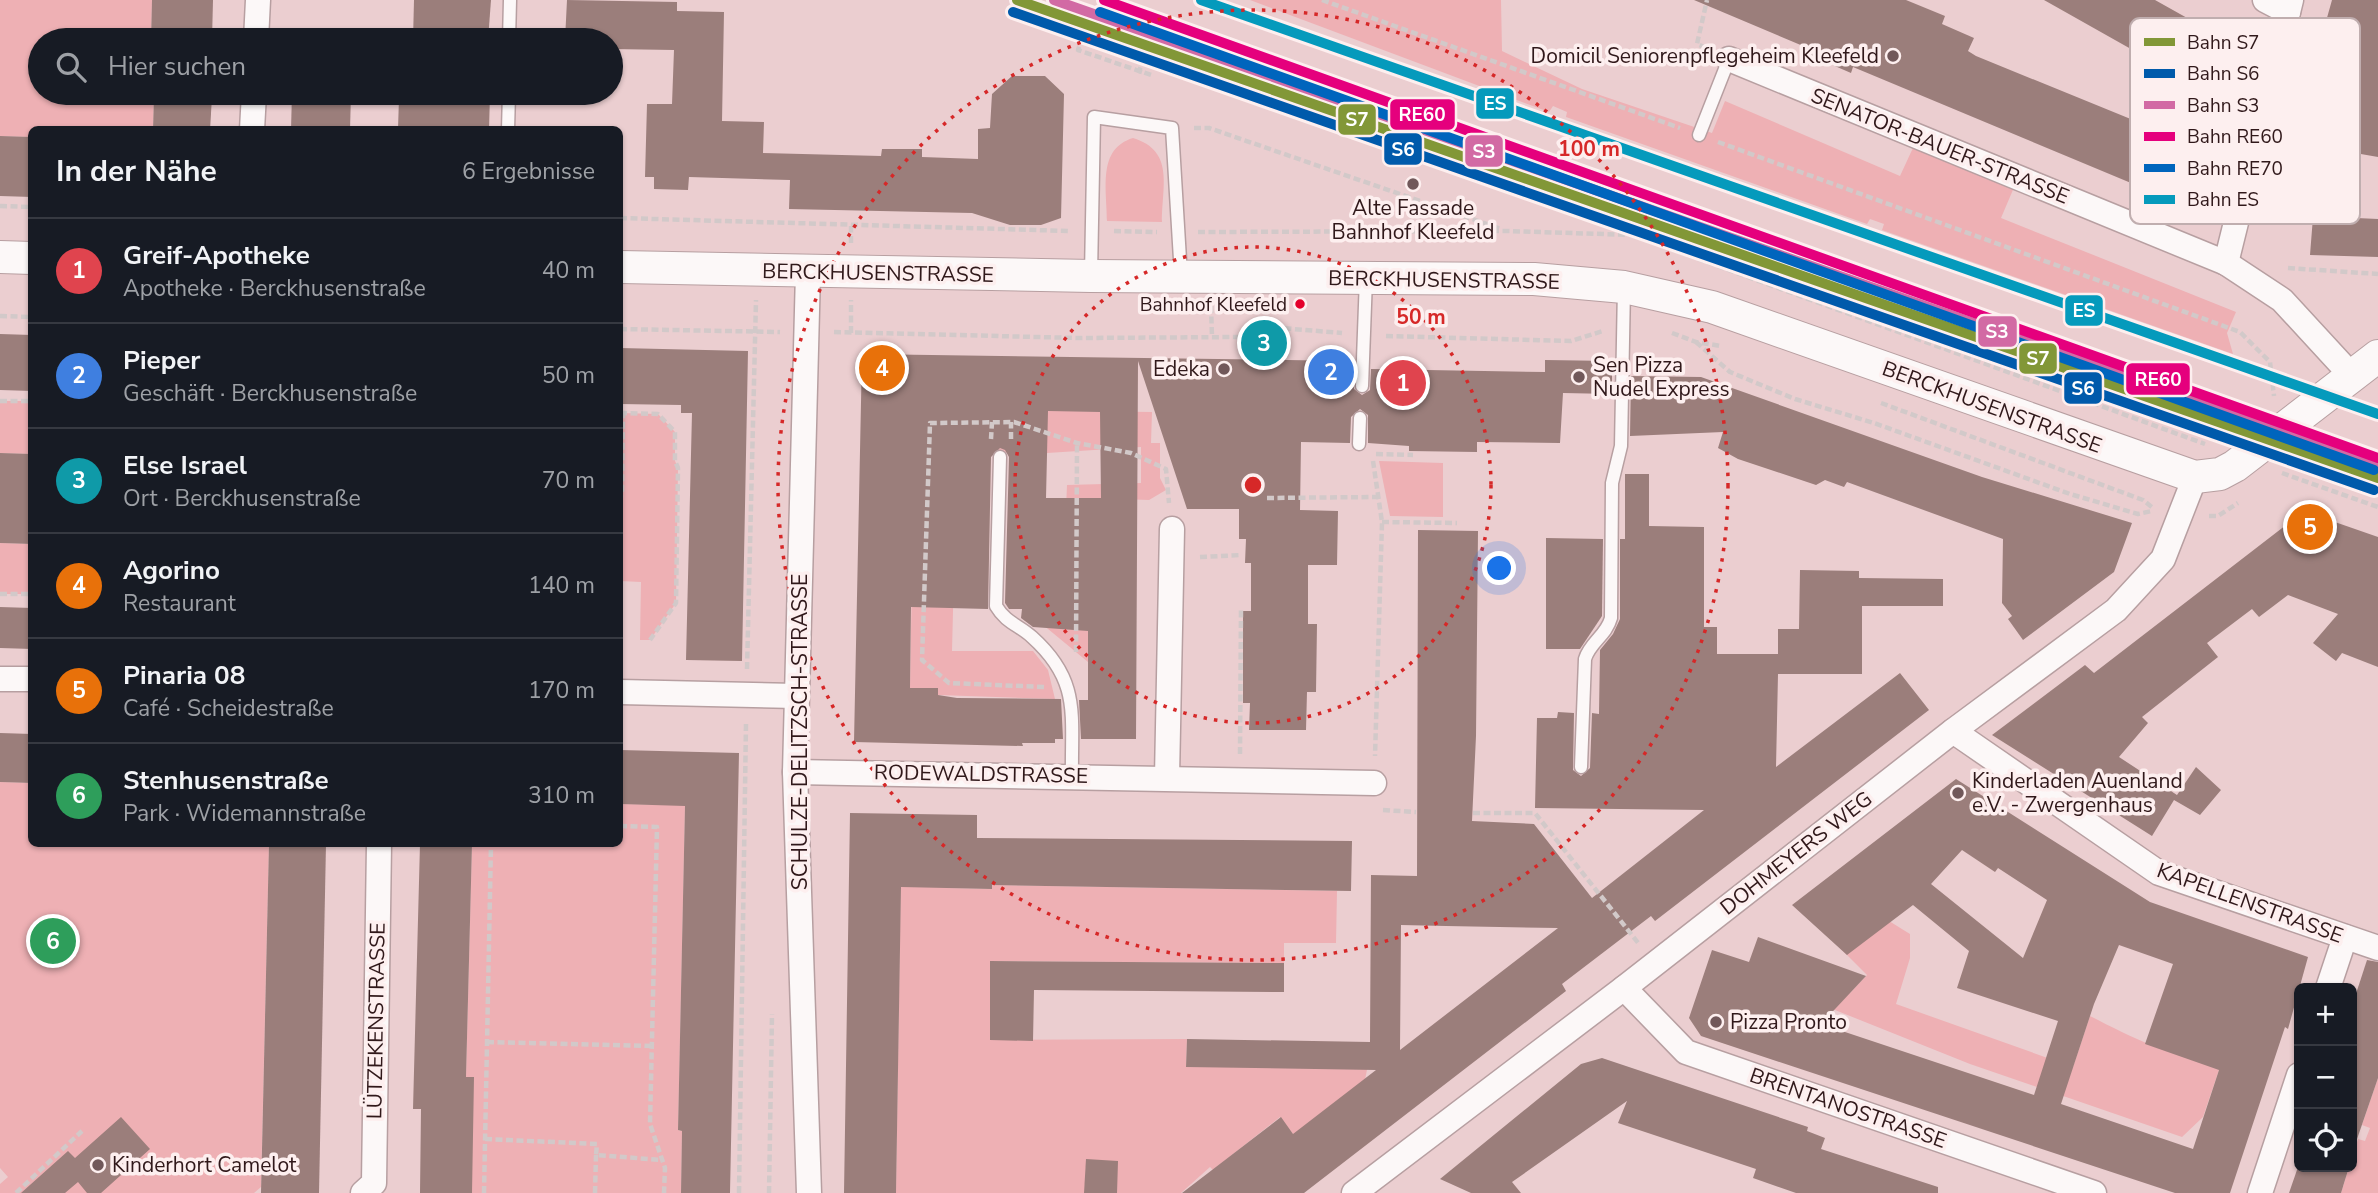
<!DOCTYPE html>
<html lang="de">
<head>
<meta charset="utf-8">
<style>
	:root { --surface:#171b24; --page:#242831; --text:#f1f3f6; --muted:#9ea1a6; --line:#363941; --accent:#b45309 }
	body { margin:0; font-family:"Nunito Sans",sans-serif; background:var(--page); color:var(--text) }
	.controls { position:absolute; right:21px; bottom:21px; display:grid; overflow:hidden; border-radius:10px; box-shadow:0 2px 5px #0004 }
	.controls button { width:63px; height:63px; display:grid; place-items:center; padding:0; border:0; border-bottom:2px solid var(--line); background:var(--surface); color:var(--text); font:35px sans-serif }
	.you { position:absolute; left:1500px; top:569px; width:24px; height:24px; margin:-18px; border:5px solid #fff; border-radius:50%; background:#1a73e8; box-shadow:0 0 0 10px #1a73e833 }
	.badge { display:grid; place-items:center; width:46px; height:46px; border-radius:50%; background:var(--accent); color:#fff; font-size:23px; font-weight:700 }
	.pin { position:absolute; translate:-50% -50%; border:4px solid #fff; box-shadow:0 2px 7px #0006 }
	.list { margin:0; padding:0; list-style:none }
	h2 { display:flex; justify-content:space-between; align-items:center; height:91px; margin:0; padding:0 28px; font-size:30px }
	h2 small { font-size:23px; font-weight:400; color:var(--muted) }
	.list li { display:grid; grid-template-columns:46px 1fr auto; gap:21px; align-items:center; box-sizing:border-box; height:105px; padding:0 28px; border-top:2px solid var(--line) }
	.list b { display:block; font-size:26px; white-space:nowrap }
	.list p { margin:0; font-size:23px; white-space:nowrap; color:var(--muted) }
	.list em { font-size:23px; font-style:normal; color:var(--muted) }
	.icon { flex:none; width:38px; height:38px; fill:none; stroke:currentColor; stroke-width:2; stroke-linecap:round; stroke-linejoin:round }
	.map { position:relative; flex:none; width:2378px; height:1193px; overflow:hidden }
	.search { position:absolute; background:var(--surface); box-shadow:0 2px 5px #0004; left:28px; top:28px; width:595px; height:77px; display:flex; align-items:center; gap:18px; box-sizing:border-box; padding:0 24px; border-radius:38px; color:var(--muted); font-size:26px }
	.panel { position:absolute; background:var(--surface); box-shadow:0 2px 5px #0004; left:28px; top:126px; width:595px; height:721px; border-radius:10px }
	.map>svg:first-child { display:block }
	.green { fill:#eeb0b4 }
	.building { fill:#9b7e7b; fill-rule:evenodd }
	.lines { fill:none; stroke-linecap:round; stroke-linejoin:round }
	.service-casing { stroke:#b79fa1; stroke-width:15 }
	.minor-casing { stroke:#b79fa1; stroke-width:27 }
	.tertiary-casing { stroke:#b79fa1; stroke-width:34 }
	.path { stroke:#d2c9c9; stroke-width:4.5; stroke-dasharray:7 3.5; stroke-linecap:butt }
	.service { stroke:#fcf8f8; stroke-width:12 }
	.minor { stroke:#fcf8f8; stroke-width:24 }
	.tertiary { stroke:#fcf8f8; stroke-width:32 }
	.rail-1-casing { stroke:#fdefef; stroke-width:16 }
	.rail-2-casing { stroke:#fdefef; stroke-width:16 }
	.rail-3-casing { stroke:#fdefef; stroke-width:16 }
	.rail-4-casing { stroke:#fdefef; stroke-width:16 }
	.rail-5-casing { stroke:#fdefef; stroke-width:16 }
	.rail-6-casing { stroke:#fdefef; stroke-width:16 }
	.rail-1 { stroke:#829737; stroke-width:10 }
	.rail-2 { stroke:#005aab; stroke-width:10 }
	.rail-3 { stroke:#d26aa4; stroke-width:10 }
	.rail-4 { stroke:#e5007d; stroke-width:10 }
	.rail-5 { stroke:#0065bd; stroke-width:10 }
	.rail-6 { stroke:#059abc; stroke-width:10 }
	.ring { fill:none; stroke:#d62828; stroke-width:3.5; stroke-dasharray:3.5 7 }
	.poi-dot { fill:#71585a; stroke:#fdefef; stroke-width:2.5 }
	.bus-dot { fill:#e4002b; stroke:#fdefef; stroke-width:2.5 }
	.labels { text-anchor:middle; stroke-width:7; stroke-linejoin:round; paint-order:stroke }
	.bus-label { font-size:19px; fill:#30181a; stroke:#fdefef; text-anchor:end }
	.poi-label { font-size:21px; fill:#30181a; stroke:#fdefef; text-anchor:start }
	.street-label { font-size:21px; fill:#30181a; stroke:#fdefef }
	.key { fill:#fdefef; stroke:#c0aeaf; stroke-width:2 }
	.key-label { font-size:19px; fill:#30181a }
	.centre { fill:#d62828; stroke:#fdefef; stroke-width:3.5 }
	.ring-label { font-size:21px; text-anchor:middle; font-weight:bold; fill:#d62828; stroke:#fdefef; stroke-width:7; stroke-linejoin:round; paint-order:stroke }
	.line-badge { stroke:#fdefef; stroke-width:2.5 }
	.badge-label { font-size:19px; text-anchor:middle; font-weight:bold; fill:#fff }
</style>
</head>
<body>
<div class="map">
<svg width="2378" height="1193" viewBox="0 0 2378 1193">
	<rect width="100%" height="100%" fill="#ebced0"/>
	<g class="green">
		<path d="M0 0H152L151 40H40V93H212V97L154 95 153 129 32 130 31 137 0 136Z"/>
		<path d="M1250 0H1501L1502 51 1582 89 1712 133 1725 101 1900 176 1918 137 2018 178 2001 218 2236 312 2227 333 2233 354 1882 230 1884 224 1870 219 1867 224 1566 117 1567 112 1553 106 1549 112Z"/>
		<path d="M1133 138C1175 151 1162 186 1162 222L1107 221C1107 189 1097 149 1133 138Z"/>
		<path d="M0 401H31V454L0 453Z"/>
		<path d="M915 409 1152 412 1151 443H1160V478L1166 490 1149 500 1090 498 1088 662 1042 624 1062 608 1067 485 1141 483V447L1047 453 957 452 952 651H1033L1048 670 1055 699 938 695V688H910Z"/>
		<path d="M620 413 658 414 675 432V461L678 468 676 603 650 640H640L641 582 620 581Z"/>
		<path d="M1379 461 1443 463V517L1390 516Z"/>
		<path d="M0 543 31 544V594H0Z"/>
		<path d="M0 782 31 783 32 844H269L261 1187 254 1193H0V1184L8 1177 0 1168Z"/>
		<path d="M620 804 685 805 678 1130 682 1131 681 1193H472L466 1077 472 844H620Z"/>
		<path d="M901 864 946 888 992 889V885L1337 891 1336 943H1284V963L990 961V1040L1187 1039 1186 1066 1369 1059 1365 1080 1294 1136 1280 1117 1213 1170 1210 1167 1181 1193H896Z"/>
		<path d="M1889 921 1910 934V958L1896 1004 2073 1067 2090 1016C2133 1038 2173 1058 2221 1064L2203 1117 2182 1137 1970 1064 1835 1010 1751 1000 1850 993 1867 975 1839 947Z"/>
		<path d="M2378 1078V1193H2341L2358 1139 2365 1141 2370 1128 2362 1125Z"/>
	</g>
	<g class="building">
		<path d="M152 0H213L212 40H151Z"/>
		<path d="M414 0H491L488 40H413Z"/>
		<path d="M567 0 677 2V11L724 12 722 121 764 122 763 153 881 156 882 149H922V157L978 159V129L990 128 992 94 1012 76H1045L1064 94 1061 218 1041 225H1010L972 213 789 209 790 180 689 177 688 190 654 189V177H645L647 104H672L674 50 611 49V40H565Z"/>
		<path d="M1694 0H1906L1945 16 1942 24 1974 38 1968 51 1976 56 2138 122 2154 62 2044 0H2155L2230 42 2199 153 2179 203 1853 67 1851 73 1800 51 1803 46Z"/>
		<path d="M2332 0H2378V157L2338 150 2335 217 2378 219V257L2310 255 2313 217 2283 213 2289 153Z"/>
		<path d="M292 93H351L350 130H291Z"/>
		<path d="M409 93H490L489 130 398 129 399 98H409Z"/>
		<path d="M154 95 212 97 210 130H153Z"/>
		<path d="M0 136 32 137V197L0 196Z"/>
		<path d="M0 334 32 335V391L0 390Z"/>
		<path d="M620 348 748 351 742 661 686 660 692 413H681V405L620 404Z"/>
		<path d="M862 354 1352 361 1354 389 1362 395 1370 390 1371 369 1545 372V360L1612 361V394L1563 393 1560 443 1477 442V452L1409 451V446L1368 443V415L1360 409 1351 417 1350 443 1301 442 1300 510 1338 511 1337 565H1308V624H1317L1316 692H1307L1306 730H1249L1250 703H1243V611H1251V563H1245L1246 539H1239V509H1187L1138 361 1136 739H1081L1079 700H1088V631L1033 627 1021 618 1022 609H1009L1005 603 1009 457 1005 450 1000 448 991 457 988 609 911 607 910 688H938V695L957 698 1061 699 1063 739H1055V743H1022L1023 746 854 742ZM1048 411 1100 412 1101 498H1046Z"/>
		<path d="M1631 376 1701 377 1982 477 2132 523 2114 572 2023 640 2008 619 2012 616 2002 603 2003 539 1847 482 1844 487 1825 480 1816 485 1738 459 1718 448 1723 432 1630 436Z"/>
		<path d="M0 453 32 454V544L0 543Z"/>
		<path d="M1625 474H1649V526L1704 527V627H1717V654H1778V629H1799L1800 570 1859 571V578L1943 579V606H1862V674H1778L1776 767 1900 673 1929 710 1655 921 1651 916 1562 984 1566 991 1304 1193H1182L1281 1117 1293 1134 1376 1070 1186 1067 1187 1039 1370 1042 1371 875 1417 876 1418 530 1478 531 1476 736 1472 821 1534 824 1592 898 1704 810 1535 808 1537 718H1557L1558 712 1574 713 1573 770 1581 776 1590 768 1592 713 1599 714 1600 650 1613 634 1620 619V539H1625ZM1401 925 1446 926 1558 928 1400 1050Z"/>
		<path d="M2309 513 2378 537V667L2342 653 2336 661 2313 643 2338 614 2288 595 2259 617 2252 609 2207 643 2218 657 2142 717 2148 723 2119 757 2177 795 2196 767 2221 790 2200 815 2174 800 2152 836 1992 735 2085 665 2094 673 2299 515Z"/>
		<path d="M1546 538 1603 539 1602 616 1580 649H1546Z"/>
		<path d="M0 607 32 608V649L0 648Z"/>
		<path d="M0 733 32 734V783L0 782Z"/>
		<path d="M620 750 739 753 730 1193H681L682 1131 678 1130 685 806 620 804Z"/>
		<path d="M1956 779 2150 902 2308 957 2288 1029 2285 1027 2230 1193H2175L1701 1036 1689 1018 1712 950 1749 962 1758 937 1866 976 1821 1024 2034 1095 2058 1021 1957 988 1969 951 1913 905 1847 955 1792 905ZM1962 850 1995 872 1998 868 2047 900 2023 958 1931 884ZM2119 945 2173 964 2145 1044 2219 1070 2193 1149 2061 1104 2094 1004Z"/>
		<path d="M850 813 977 815V838L1352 841 1351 891 992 885V889L901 887 896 1193H844Z"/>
		<path d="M269 844H326L319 1193H261Z"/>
		<path d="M420 844H472L466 1077H474L472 1193H420L421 1109H413Z"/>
		<path d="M2367 960 2378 962V1078L2356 1142 2352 1141V1006Z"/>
		<path d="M990 961 1284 963V992L1034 990 1033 1041 990 1040Z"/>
		<path d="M1602 1058 1808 1127 1807 1131 1825 1138 1821 1149 1938 1187V1193H1796L1753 1178 1756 1169 1618 1123 1627 1101 1512 1182 1521 1193H1471L1440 1179 1581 1064Z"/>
		<path d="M121 1117 150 1149 101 1193H87L78 1182 65 1193H21L68 1151 75 1158Z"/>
		<path d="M1086 1159 1118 1161 1117 1193H1084Z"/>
		<path d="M2298 1167H2349L2341 1193H2289Z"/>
	</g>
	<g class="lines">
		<defs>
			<g id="service">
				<path d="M509 40 510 0"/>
				<path d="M508 130 509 93"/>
				<path d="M1699 135 1729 59"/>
				<path d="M1091 274 1094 117 1172 128 1181 276"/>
				<path d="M1362 386 1366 278"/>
				<path d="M1359 444 1360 418"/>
				<path d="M1000 457 996 606C1006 623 1019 625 1032 637 1081 681 1071 715 1072 775"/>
				<path d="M1581 767 1585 659C1590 642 1606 636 1611 618L1612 483 1621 446 1624 287"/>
			</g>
			<g id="minor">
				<path d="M2265 0 2288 12"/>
				<path d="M256 40 258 0"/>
				<path d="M1729 59 2226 263 2282 300 2352 376"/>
				<path d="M252 130 254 93"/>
				<path d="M2226 263 2291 0"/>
				<path d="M808 272 795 772 809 1193"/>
				<path d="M0 679H32"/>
				<path d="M620 692 796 696"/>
				<path d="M1953 731 2159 873 2378 948"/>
				<path d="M795 772 1374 783"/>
				<path d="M1167 777 1172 529"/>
				<path d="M1624 988 1686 1052 2094 1193"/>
				<path d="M2328 988 2345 937"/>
				<path d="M363 1193 374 1183 379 844"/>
				<path d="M1354 1193 1624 988 1953 731 2116 610 2163 559 2195 477"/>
				<path d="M2260 1193 2299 1075"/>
			</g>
			<g id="tertiary">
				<path d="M0 257 32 258"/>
				<path d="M620 267 1091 276 1534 279 1624 287 1712 307 2195 477 2220 474 2235 466 2378 356"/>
			</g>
		</defs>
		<use href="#service" class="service-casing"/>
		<use href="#minor" class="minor-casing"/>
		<use href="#tertiary" class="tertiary-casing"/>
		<g class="path">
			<path d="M1322 0 1680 128"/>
			<path d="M1086 27 1078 50 1151 75"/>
			<path d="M1706 48 1697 44 1707 0"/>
			<path d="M1142 72 1139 71 1144 59"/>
			<path d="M1194 128H1209L1501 229"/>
			<path d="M1718 142 2240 332 2270 362 2274 396"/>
			<path d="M0 206 32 207"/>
			<path d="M620 218 1070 231"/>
			<path d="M1114 231 1157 232"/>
			<path d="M1198 232 1507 231 1633 235 2205 444"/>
			<path d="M851 243V226"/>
			<path d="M2288 268 2378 274"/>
			<path d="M1211 306 1212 337"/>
			<path d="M0 316 32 317"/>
			<path d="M620 329 780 332"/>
			<path d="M834 332 1078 338 1242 337 1281 328 1342 333"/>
			<path d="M851 333V300"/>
			<path d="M1672 333 1696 342 1721 346"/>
			<path d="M1386 336 1571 341 1603 331"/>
			<path d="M1696 342 1730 372 1795 399 1874 423 2070 494 2138 514 2152 511"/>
			<path d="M0 401H32"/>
			<path d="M1881 403 2143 500 2153 508"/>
			<path d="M620 413 658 414 675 432V461L678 468 676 603 650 640"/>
			<path d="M991 439 992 422"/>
			<path d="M1011 439V422"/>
			<path d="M1376 454 1413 455"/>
			<path d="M1373 461 1382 522 1375 756"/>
			<path d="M2282 473 2378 507"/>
			<path d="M1267 498 1378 497"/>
			<path d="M620 502 622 492 623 414"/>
			<path d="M2209 516H2218L2238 503"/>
			<path d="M1382 522 1457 523"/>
			<path d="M1200 557 1241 555"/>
			<path d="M0 594H32"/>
			<path d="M1076 652 1077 443"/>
			<path d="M747 669 756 300"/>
			<path d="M1044 687 949 683 922 660 930 423 1014 422 1077 443 1131 453 1166 469 1169 503"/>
			<path d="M1240 754 1241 608"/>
			<path d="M1383 810 1416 812"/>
			<path d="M1473 813H1535L1639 944"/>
			<path d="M620 826 657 827 650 1124 665 1168 664 1193"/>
			<path d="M487 1042 652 1046"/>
			<path d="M485 1139 597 1144 596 1155 662 1160"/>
			<path d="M16 1193 82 1131"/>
			<path d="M484 1193 491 844"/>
			<path d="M595 1193 596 1155"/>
			<path d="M739 1193 746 723"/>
			<path d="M769 1193 772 1014"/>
		</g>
		<use href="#service" class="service"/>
		<use href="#minor" class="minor"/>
		<use href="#tertiary" class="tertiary"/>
		<defs>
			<path id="rail-1" d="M1017 0 2378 478"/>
			<path id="rail-2" d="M1013 12 2374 490"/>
			<path id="rail-3" d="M1054 0 2378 465"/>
			<path id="rail-4" d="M1104 0 2378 458"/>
			<path id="rail-5" d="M1100 12 2374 470"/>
			<path id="rail-6" d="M1201 0 2378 414"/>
		</defs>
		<use href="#rail-1" class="rail-1-casing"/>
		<use href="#rail-2" class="rail-2-casing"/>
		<use href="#rail-3" class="rail-3-casing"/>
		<use href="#rail-4" class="rail-4-casing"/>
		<use href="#rail-5" class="rail-5-casing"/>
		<use href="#rail-6" class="rail-6-casing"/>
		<use href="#rail-1" class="rail-1"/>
		<use href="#rail-2" class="rail-2"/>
		<use href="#rail-3" class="rail-3"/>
		<use href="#rail-4" class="rail-4"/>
		<use href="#rail-5" class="rail-5"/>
		<use href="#rail-6" class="rail-6"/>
	</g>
	<g class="ring">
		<circle cx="1253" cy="485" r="238"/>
		<circle cx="1253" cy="485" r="475"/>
	</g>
	<g class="poi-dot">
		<circle cx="1893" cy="56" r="7"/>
		<circle cx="1413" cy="184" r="7"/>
		<circle cx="1224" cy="369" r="7"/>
		<circle cx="1579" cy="377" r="7"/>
		<circle cx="1958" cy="793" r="7"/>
		<circle cx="1716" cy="1022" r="7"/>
		<circle cx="98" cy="1165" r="7"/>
	</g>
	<circle class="bus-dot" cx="1300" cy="304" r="6"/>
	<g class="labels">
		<g class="bus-label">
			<text x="1287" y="311">Bahnhof Kleefeld</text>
		</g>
		<g class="poi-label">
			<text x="1879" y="63" text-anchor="end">Domicil Seniorenpflegeheim Kleefeld</text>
			<text x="1413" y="215" text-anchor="middle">Alte Fassade<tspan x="1413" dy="24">Bahnhof Kleefeld</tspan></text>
			<text x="1593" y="372">Sen Pizza<tspan x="1593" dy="24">Nudel Express</tspan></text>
			<text x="1210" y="376" text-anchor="end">Edeka</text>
			<text x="1972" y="788">Kinderladen Auenland<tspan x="1972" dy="24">e.V. - Zwergenhaus</tspan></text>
			<text x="1730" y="1029">Pizza Pronto</text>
			<text x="112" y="1172">Kinderhort Camelot</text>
		</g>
		<g class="street-label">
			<text transform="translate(1940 146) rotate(22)" y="7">SENATOR-BAUER-STRASSE</text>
			<text transform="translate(878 273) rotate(1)" y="7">BERCKHUSENSTRASSE</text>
			<text transform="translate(1444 280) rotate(1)" y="7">BERCKHUSENSTRASSE</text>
			<text transform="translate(1992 407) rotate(20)" y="7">BERCKHUSENSTRASSE</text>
			<text transform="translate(800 732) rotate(-90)" y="7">SCHULZE-DELITZSCH-STRASSE</text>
			<text transform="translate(981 774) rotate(1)" y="7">RODEWALDSTRASSE</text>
			<text transform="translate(1796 853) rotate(-38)" y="7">DOHMEYERS WEG</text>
			<text transform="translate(2250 903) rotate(20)" y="7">KAPELLENSTRASSE</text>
			<text transform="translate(376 1021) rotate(-89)" y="7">LÜTZEKENSTRASSE</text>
			<text transform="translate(1848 1108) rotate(19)" y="7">BRENTANOSTRASSE</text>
		</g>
	</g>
	<rect x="2130" y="18" width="230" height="206" rx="10" class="key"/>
	<rect x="2144" y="38" width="31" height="8" fill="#829737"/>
	<rect x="2144" y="69" width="31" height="9" fill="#005aab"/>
	<rect x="2144" y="101" width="31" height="8" fill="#d26aa4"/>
	<rect x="2144" y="132" width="31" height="9" fill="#e5007d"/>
	<rect x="2144" y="164" width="31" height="8" fill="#0065bd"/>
	<rect x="2144" y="195" width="31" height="9" fill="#059abc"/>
	<g class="key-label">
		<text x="2187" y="49">Bahn S7</text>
		<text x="2187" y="80">Bahn S6</text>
		<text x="2187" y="112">Bahn S3</text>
		<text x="2187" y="143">Bahn RE60</text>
		<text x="2187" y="175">Bahn RE70</text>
		<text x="2187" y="206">Bahn ES</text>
	</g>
	<circle cx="1253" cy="485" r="10" class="centre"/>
	<g class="ring-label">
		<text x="1589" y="156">100 m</text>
		<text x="1421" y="324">50 m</text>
	</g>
	<g class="line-badge">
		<rect x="1475" y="87" width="40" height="33" rx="7" fill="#059abc"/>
		<rect x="1389" y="98" width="67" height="33" rx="7" fill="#e5007d"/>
		<rect x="1337" y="103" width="40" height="33" rx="7" fill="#829737"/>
		<rect x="1383" y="132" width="40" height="34" rx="7" fill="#005aab"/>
		<rect x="1464" y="134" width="40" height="34" rx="7" fill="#d26aa4"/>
		<rect x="2064" y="294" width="40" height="33" rx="7" fill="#059abc"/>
		<rect x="1977" y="315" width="41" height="33" rx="7" fill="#d26aa4"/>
		<rect x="2018" y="342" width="40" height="33" rx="7" fill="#829737"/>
		<rect x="2125" y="362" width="66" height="34" rx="7" fill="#e5007d"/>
		<rect x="2063" y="371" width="40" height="34" rx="7" fill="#005aab"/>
	</g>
	<g class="badge-label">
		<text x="1495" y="110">ES</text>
		<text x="1422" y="121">RE60</text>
		<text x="1357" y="126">S7</text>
		<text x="1403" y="156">S6</text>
		<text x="1484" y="158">S3</text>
		<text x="2084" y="317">ES</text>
		<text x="1997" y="338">S3</text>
		<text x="2038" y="365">S7</text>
		<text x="2158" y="386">RE60</text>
		<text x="2083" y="395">S6</text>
	</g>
</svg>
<div class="controls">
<button>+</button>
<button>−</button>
<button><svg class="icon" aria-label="locate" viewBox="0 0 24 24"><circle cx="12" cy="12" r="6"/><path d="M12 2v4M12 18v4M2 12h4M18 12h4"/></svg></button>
</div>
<div class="you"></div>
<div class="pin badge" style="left:1403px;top:383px;background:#e0444e">1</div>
<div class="pin badge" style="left:1331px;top:372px;background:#3f7fe0">2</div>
<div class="pin badge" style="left:1264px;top:343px;background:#0f9aa8">3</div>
<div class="pin badge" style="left:882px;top:368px;background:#e8710a">4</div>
<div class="pin badge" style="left:2310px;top:527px;background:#e8710a">5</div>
<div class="pin badge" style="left:53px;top:941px;background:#2e9e5b">6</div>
<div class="search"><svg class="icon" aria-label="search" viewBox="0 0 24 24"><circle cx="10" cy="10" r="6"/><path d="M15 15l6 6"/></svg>Hier suchen</div>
<section class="panel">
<h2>In der Nähe<small>6 Ergebnisse</small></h2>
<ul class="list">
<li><span class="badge" style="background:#e0444e">1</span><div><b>Greif-Apotheke</b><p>Apotheke · Berckhusenstraße</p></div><em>40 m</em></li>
<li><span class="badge" style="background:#3f7fe0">2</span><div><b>Pieper</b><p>Geschäft · Berckhusenstraße</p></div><em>50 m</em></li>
<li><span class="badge" style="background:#0f9aa8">3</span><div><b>Else Israel</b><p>Ort · Berckhusenstraße</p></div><em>70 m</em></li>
<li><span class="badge" style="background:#e8710a">4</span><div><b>Agorino</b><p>Restaurant</p></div><em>140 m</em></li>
<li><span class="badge" style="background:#e8710a">5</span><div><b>Pinaria 08</b><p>Café · Scheidestraße</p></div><em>170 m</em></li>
<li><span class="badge" style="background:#2e9e5b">6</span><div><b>Stenhusenstraße</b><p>Park · Widemannstraße</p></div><em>310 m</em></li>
</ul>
</section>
</div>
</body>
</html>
